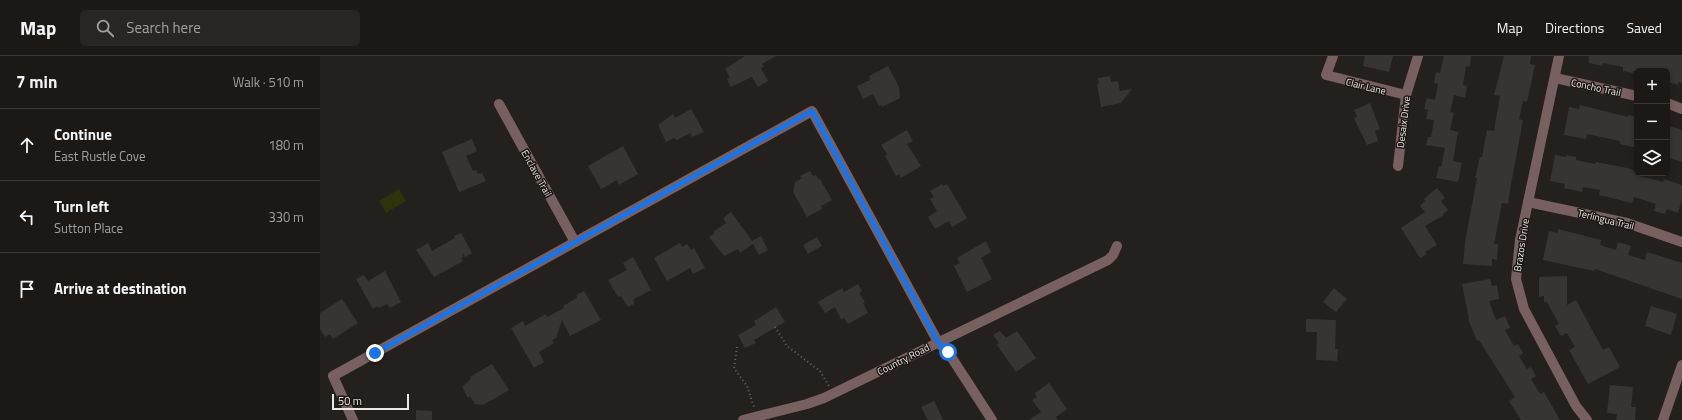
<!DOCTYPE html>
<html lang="en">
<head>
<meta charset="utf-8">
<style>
	:root { --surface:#1b1816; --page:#282523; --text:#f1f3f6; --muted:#a0a0a1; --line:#393735 }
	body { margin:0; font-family:"Titillium Web",sans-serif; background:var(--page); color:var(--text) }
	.controls { position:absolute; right:12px; top:12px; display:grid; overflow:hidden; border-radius:6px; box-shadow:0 2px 6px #0003 }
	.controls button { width:36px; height:36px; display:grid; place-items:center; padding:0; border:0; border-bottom:1px solid var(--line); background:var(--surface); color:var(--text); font:20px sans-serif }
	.scale { position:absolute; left:12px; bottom:10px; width:77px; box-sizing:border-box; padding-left:4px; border:2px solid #e9e6e4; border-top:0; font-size:11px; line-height:14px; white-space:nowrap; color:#e9e6e4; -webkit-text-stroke:3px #1a1714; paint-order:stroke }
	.stop { position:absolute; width:12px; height:12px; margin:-9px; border:3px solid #1a73e8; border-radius:50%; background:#fff }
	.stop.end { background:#1a73e8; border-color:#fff; box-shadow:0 1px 4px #0008 }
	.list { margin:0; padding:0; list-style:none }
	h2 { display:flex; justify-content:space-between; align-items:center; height:52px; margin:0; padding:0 16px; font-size:17px }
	h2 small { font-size:13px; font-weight:400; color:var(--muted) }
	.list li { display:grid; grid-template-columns:26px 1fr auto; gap:12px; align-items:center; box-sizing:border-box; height:72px; padding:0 16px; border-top:1px solid var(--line) }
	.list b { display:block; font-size:15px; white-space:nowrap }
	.list p { margin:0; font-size:13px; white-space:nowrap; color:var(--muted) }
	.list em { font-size:13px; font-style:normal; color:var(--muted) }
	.icon { flex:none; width:22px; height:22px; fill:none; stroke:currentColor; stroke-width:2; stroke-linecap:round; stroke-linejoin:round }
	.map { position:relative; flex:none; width:1362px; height:364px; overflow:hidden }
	header { display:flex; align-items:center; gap:24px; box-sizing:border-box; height:56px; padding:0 20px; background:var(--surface); border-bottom:1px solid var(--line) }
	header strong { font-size:19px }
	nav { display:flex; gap:22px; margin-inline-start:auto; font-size:14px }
	.search { width:280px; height:36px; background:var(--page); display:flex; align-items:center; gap:10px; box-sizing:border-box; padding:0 14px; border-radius:6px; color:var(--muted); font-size:15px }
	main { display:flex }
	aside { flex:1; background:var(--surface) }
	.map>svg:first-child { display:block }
	.green { fill:#2d340a }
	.building { fill:#383431 }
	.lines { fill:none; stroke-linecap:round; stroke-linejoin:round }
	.path { stroke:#696562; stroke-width:2; stroke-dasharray:1 3; stroke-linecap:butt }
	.minor { stroke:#786060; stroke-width:10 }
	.route { stroke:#1a73e8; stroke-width:5 }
	.labels { text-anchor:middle; stroke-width:3; stroke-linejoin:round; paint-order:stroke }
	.street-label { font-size:10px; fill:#e9e6e4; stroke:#1a1714 }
</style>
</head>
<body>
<header>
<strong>Map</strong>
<div class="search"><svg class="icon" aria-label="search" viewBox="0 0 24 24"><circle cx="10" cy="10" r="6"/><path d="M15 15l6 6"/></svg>Search here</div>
<nav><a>Map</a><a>Directions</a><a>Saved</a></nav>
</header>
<main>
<aside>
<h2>7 min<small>Walk · 510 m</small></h2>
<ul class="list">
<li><svg class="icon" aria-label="ahead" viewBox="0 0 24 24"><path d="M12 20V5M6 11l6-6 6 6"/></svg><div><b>Continue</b><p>East Rustle Cove</p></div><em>180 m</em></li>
<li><svg class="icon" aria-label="left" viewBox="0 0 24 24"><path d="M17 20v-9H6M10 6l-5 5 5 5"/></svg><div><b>Turn left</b><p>Sutton Place</p></div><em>330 m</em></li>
<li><svg class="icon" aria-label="arrive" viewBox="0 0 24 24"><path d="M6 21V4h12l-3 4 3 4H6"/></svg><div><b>Arrive at destination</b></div></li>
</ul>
</aside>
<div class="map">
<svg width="1362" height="364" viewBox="0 0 1362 364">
	<rect width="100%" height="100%" fill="#24201d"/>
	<path class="green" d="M79 133 86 145 66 157 59 145Z"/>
	<g class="building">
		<path d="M425 0H456L442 8 444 11 441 12 448 25 438 31 432 21 411 31 407 23 410 21 405 13Z"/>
		<path d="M1045 0H1073L1069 16 1043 10Z"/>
		<path d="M1124 0H1151L1150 11 1146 10 1143 29 1147 30 1145 42 1134 39 1130 56 1134 57 1130 74 1138 76 1133 105 1142 107 1138 126 1116 122 1119 110 1121 111 1125 92 1106 89 1108 81H1111L1114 64 1106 63 1108 54 1104 53 1107 42 1115 44 1118 28 1114 27 1116 16 1120 17Z"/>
		<path d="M1184 0H1211L1210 8 1215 9 1207 46 1203 45 1199 63 1203 64 1190 134 1188 148 1182 147 1174 188H1178L1177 204 1172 203V210L1143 208 1145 186 1157 122H1155L1160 101H1162L1167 74 1174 75 1180 40 1174 39Z"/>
		<path d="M1269 0H1362V27L1359 26 1358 29 1347 26V15H1313V17L1303 15V11L1283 7 1282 10 1269 7Z"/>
		<path d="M568 10 579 31 580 42 562 51 561 49 559 50 553 38 543 43 537 30 550 24 549 20Z"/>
		<path d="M790 20 791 26 798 25 800 35 812 33 801 47 781 51 777 28H779L778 22Z"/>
		<path d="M1050 47 1060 73 1055 75 1058 85 1047 89 1034 62 1037 61 1034 54Z"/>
		<path d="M1260 49 1308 61V59L1317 61V92L1300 88V85L1267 78 1266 83 1244 79 1249 51 1259 53Z"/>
		<path d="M371 53 384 76 372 81 370 77 357 84 354 82 346 86 338 69 353 58 355 62Z"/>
		<path d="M1349 70 1362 74V106L1347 101V76Z"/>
		<path d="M587 74 593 85 587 88 601 110 581 122 579 118 576 120 565 100 567 98 561 89Z"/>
		<path d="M152 83 157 95 146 100 153 115 156 114 158 118 162 117 166 125 139 136 122 96Z"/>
		<path d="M303 90 318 118 299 129 297 124 281 133 268 110Z"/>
		<path d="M1235 99 1246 101V99L1256 101V104L1275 108 1276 106 1307 112 1321 117 1320 120 1343 126 1344 123 1362 129V142L1358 157 1347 153 1345 158 1334 155 1336 148 1314 141 1312 147 1279 139 1280 134 1263 131 1262 136 1244 132 1245 128 1230 125Z"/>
		<path d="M490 115 493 120 496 119 499 124 500 123 512 144 501 150 502 153 487 161 473 136 475 126 482 122 480 120Z"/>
		<path d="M622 128 623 130 627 128 647 162 632 171 629 165 615 173 608 161 617 155 610 143 614 141 610 135Z"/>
		<path d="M1117 132 1125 142 1121 145 1128 154 1123 158 1124 159 1105 170 1117 189 1105 196 1107 198 1100 202 1081 172 1105 156 1100 150 1105 145 1104 143Z"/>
		<path d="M411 156 432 185 441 180 448 194 439 199 433 188 420 197 418 193 404 200 389 181 395 177 393 176 406 167 403 162Z"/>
		<path d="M1238 173 1281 184 1280 189 1296 194 1298 186 1311 190 1308 199 1325 204 1327 196 1362 207V243L1275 213 1274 215 1223 204 1229 175 1238 177Z"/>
		<path d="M141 177 152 197 145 201 143 197 142 198 143 200 141 202 143 205 114 221 96 194 108 187 112 195 135 182 134 180Z"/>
		<path d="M497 181 502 190 488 198 483 189Z"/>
		<path d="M666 185 671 196 661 202 672 223 647 236 634 210 640 207 637 202Z"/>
		<path d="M360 187 362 191 367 188 371 194 374 192 385 212 373 218 370 212 347 225 334 202Z"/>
		<path d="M313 201 331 234 314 243V248L308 251 301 240 298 241 288 224 307 214 303 207Z"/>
		<path d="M65 215 81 246 70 252 67 248 59 252 58 250 53 253 36 223 44 219 48 225Z"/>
		<path d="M1247 220V249L1256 244 1283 294 1289 291 1300 311 1268 328 1249 294 1255 291 1247 277 1241 280 1235 270 1239 268 1227 246H1224V240L1219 241V221Z"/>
		<path d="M1170 223 1172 230 1177 229 1179 243 1169 245 1176 264 1185 260 1190 272 1185 274 1194 290 1198 288 1203 297 1199 300 1207 313 1211 311 1216 320 1211 323 1220 338 1224 336 1240 364H1201L1189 345 1195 341 1159 284 1157 285 1148 263H1149L1142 228Z"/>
		<path d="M538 228 542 235 539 237 545 246 543 247 548 257 528 268 524 262 521 263 515 251 505 257 498 246 522 232 524 236Z"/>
		<path d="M1014 232 1027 243 1016 256 1003 246Z"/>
		<path d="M264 235 281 264 250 280 242 264 236 282 232 284 234 287 219 296 224 306 214 312 191 272 203 265 205 270 226 258 227 261 244 252 243 250 257 242 256 239Z"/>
		<path d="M22 243 38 267 13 283 10 278 5 281 0 273V257Z"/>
		<path d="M1331 250 1357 258 1351 279 1325 270Z"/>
		<path d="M456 251 465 266 434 284 436 287 425 292 418 279 436 269 434 265Z"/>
		<path d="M986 263 1016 264 1015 293H1018L1017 305 996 304 997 276H986Z"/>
		<path d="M680 275 686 282 697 275 716 302 696 316 677 289 679 287 673 279Z"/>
		<path d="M172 308 189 334 163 349 155 348 150 340 148 342 142 331 151 323 150 321Z"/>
		<path d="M729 327 747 353 736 361 738 364H709L721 356 712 344 717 341 715 337Z"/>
		<path d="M1290 329 1313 331 1311 351H1316L1315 364H1296L1297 358 1287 357Z"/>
		<path d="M614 345 618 353 623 364H608L601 351Z"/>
		<path d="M96 354 112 355V364H96Z"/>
	</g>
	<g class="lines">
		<g class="path">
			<path d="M455 271 467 290 500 315 509 330"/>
			<path d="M417 291 414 312 427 330 434 351"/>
		</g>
		<g class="minor">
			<path d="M1013 0 1006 19 1086 39"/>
			<path d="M1239 0 1200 184 1196 223 1204 253 1256 350 1267 364"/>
			<path d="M1235 22 1317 40"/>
			<path d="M1347 47 1362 53"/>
			<path d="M179 48 255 186"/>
			<path d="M1078 110 1086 39 1098 0"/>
			<path d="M1208 146 1307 167 1362 186"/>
			<path d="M33 364 13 320 492 55 618 286 628 296 672 364"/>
			<path d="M423 364 487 348 504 342 788 204 793 199 797 190"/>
			<path d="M1343 364 1362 309"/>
		</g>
	</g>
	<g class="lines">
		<path class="route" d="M55 297 492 55 618 286 628 296"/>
	</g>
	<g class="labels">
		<g class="street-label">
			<text transform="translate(1046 30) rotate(14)" y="4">Clair Lane</text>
			<text transform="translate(1276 31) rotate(12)" y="4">Concho Trail</text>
			<text transform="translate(1083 66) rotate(-83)" y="4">Desaix Drive</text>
			<text transform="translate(217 117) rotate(61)" y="4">Enclave Trail</text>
			<text transform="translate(1286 163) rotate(14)" y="4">Terlingua Trail</text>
			<text transform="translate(1201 189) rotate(-81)" y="4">Brazos Drive</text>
			<text transform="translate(583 303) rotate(-27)" y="4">Country Road</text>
		</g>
	</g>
</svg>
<div class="controls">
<button>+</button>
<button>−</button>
<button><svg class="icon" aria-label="layers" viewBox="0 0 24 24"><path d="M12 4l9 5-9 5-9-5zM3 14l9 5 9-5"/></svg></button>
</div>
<div class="scale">50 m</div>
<div class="stop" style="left:628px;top:296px"></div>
<div class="stop end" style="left:55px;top:297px"></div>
</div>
</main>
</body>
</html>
